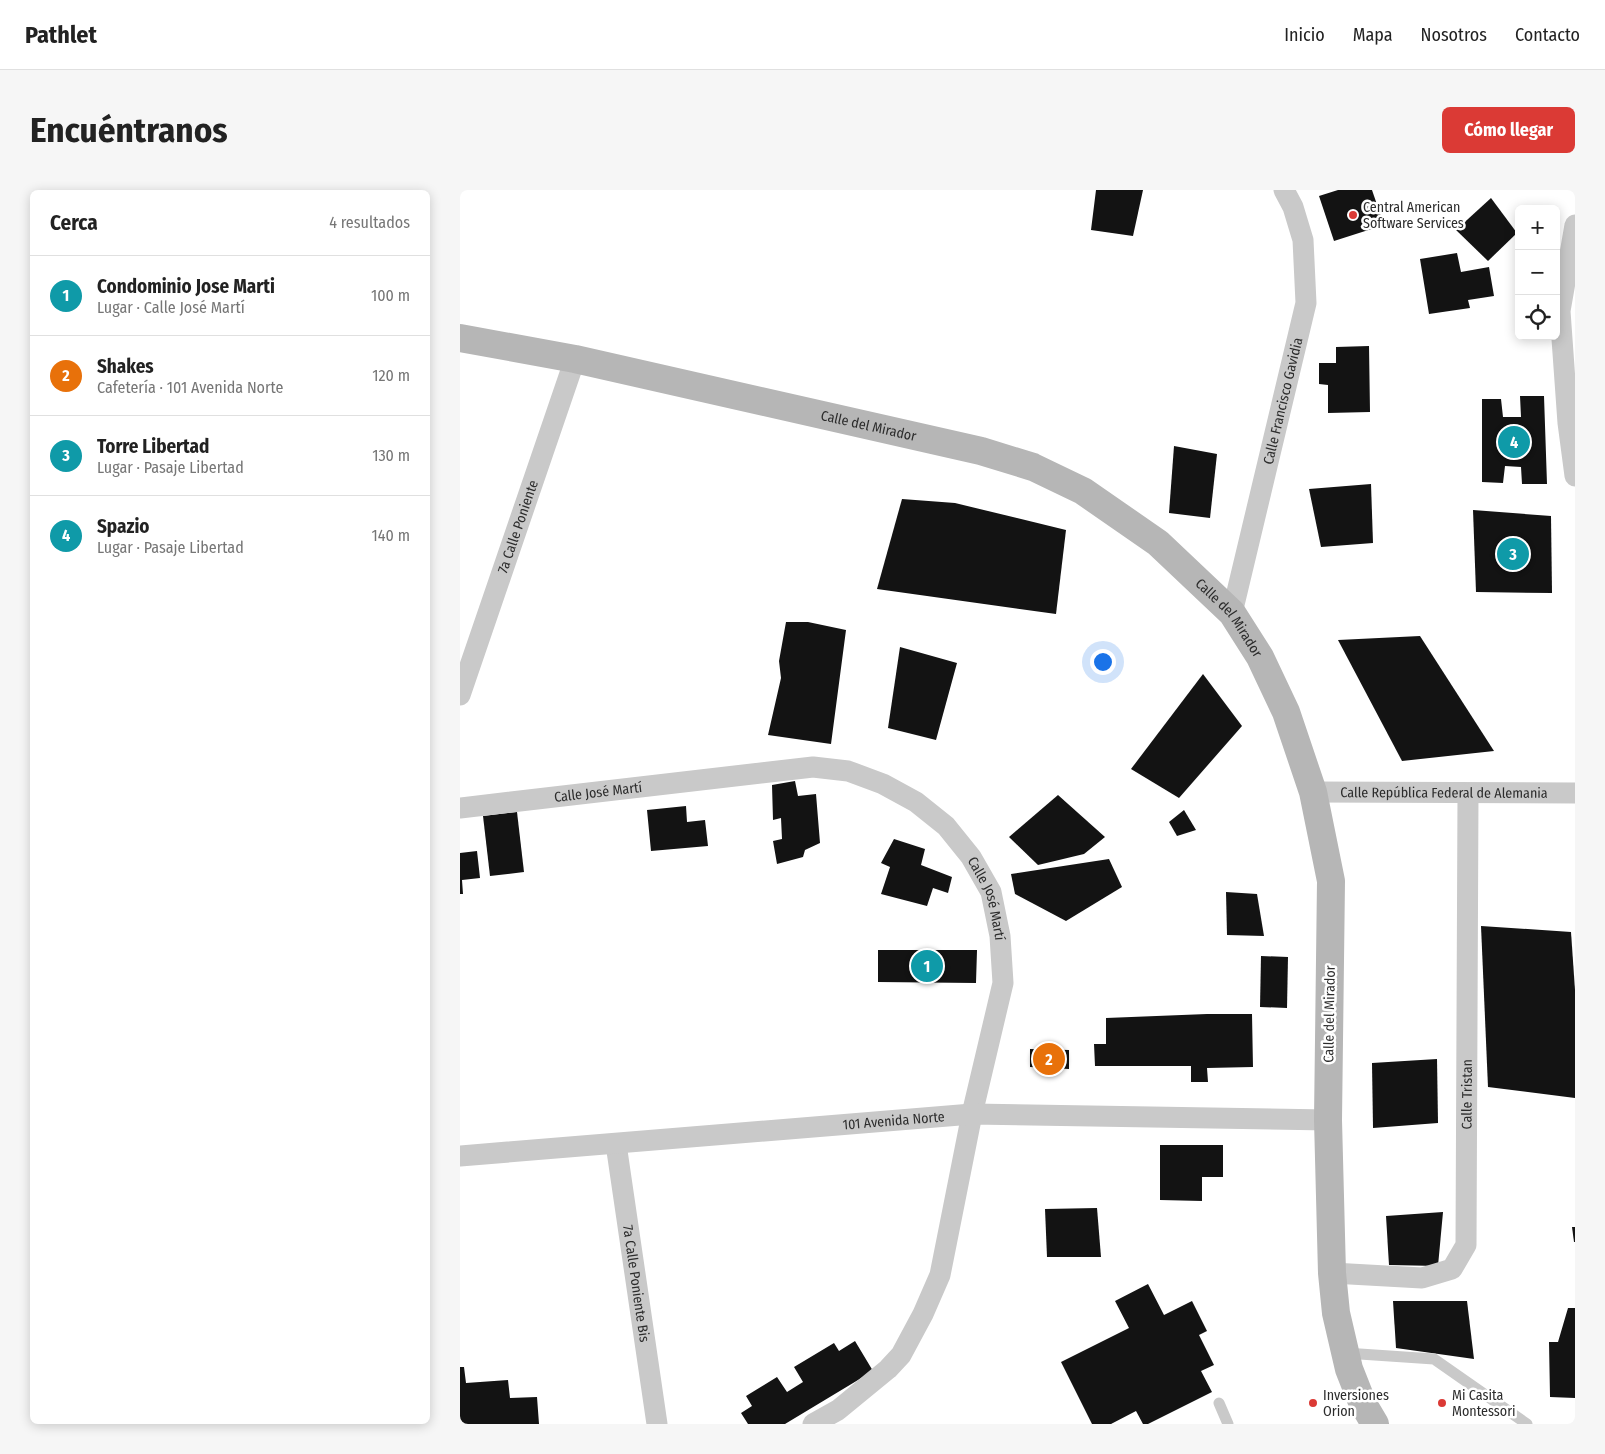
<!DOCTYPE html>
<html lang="es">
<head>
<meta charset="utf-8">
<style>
	:root { --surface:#fff; --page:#f6f6f6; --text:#222; --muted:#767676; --line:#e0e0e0; --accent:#db3a35 }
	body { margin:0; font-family:"Fira Sans Condensed",sans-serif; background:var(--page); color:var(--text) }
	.controls { position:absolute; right:15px; top:15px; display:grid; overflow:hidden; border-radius:8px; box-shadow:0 2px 12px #0003 }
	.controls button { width:45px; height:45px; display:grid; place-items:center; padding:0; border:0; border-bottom:1px solid var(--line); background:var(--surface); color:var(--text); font:25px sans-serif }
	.you { position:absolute; left:642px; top:471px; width:18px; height:18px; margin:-12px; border:4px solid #fff; border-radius:50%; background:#1a73e8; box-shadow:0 0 0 8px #1a73e833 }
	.badge { display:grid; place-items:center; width:32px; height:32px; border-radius:50%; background:var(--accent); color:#fff; font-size:16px; font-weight:700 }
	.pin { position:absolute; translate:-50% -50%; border:2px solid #fff; box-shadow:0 1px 5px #0006 }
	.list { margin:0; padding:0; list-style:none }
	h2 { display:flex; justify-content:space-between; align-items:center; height:65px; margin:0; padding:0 20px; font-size:21px }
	h2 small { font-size:16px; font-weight:400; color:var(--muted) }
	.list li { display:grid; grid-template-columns:32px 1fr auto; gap:15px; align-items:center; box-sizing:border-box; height:80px; padding:0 20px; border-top:1px solid var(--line) }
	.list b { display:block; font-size:19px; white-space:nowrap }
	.list p { margin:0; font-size:16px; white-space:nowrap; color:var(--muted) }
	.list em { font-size:16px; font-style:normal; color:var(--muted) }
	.icon { flex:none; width:28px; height:28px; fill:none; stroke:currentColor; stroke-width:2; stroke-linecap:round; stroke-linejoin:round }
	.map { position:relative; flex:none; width:1115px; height:1234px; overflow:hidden; border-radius:8px }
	header { display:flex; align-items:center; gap:30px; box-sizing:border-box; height:70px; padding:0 25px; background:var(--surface); border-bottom:1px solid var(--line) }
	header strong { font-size:24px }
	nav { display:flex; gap:28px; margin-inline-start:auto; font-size:18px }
	.intro { display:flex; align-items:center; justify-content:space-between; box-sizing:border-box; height:120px; padding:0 30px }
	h1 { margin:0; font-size:35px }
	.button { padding:12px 22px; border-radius:8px; background:var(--accent); color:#fff; font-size:18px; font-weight:700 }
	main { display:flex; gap:30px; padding:0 30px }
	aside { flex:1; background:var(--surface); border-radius:8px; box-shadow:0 2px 12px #0003 }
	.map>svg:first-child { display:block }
	.building { fill:#131313 }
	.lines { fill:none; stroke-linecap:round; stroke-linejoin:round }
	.lane { stroke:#c9c9c9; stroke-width:11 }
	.street { stroke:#c9c9c9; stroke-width:21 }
	.secondary { stroke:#b6b6b6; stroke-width:28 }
	.poi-dot { fill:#db3a35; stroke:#fff; stroke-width:2 }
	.labels { text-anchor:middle; stroke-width:5; stroke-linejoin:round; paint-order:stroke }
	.poi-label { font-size:14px; fill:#2c2c2c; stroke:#fff; text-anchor:start }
	.street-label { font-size:14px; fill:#2c2c2c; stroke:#fff }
</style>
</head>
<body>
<header>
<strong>Pathlet</strong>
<nav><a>Inicio</a><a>Mapa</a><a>Nosotros</a><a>Contacto</a></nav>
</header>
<div class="intro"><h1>Encuéntranos</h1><a class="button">Cómo llegar</a></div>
<main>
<aside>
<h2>Cerca<small>4 resultados</small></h2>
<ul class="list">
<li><span class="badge" style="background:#0f9aa8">1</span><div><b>Condominio Jose Marti</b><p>Lugar · Calle José Martí</p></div><em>100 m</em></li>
<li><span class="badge" style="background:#e8710a">2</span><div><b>Shakes</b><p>Cafetería · 101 Avenida Norte</p></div><em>120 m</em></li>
<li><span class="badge" style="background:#0f9aa8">3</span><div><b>Torre Libertad</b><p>Lugar · Pasaje Libertad</p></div><em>130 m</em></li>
<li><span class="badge" style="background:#0f9aa8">4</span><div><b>Spazio</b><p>Lugar · Pasaje Libertad</p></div><em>140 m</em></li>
</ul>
</aside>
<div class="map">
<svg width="1115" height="1234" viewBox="0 0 1115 1234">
	<rect width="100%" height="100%" fill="#fff"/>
	<g class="building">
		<path d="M636 0H683L673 46 631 40Z"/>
		<path d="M878 0H912L924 35 874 51 859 6Z"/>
		<path d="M1031 8 1057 43 1028 71 996 40Z"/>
		<path d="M997 63 1001 82 1029 77 1034 106 1008 110 1010 118 969 124 960 69Z"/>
		<path d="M909 156 910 222 868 223V195L859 194V173H876V157Z"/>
		<path d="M1060 206H1084L1087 294H1062L1061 277 1045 276 1043 293 1022 292V209H1041L1043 227H1061Z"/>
		<path d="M714 256 757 264 750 328 709 323Z"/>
		<path d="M911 294 913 353 861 357 849 299Z"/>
		<path d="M442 309 495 313 606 340 596 424 417 399Z"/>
		<path d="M1013 320 1091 326 1092 403 1016 402Z"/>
		<path d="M326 432H348L386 440 371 554 308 545 321 488 319 471Z"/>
		<path d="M960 446 1034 561 942 571 878 450Z"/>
		<path d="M440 457 497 473 476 550 428 538Z"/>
		<path d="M743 484 782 536 719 608 671 579Z"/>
		<path d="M335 591 338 606 356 604 360 653 345 660 343 667 317 674 313 651 322 649 321 628 313 630 312 595Z"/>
		<path d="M598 605 645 647 624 664 578 675 549 647Z"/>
		<path d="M226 616 227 632 245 630 248 656 191 661 187 620Z"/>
		<path d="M724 620 736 640 717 646 709 632Z"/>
		<path d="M57 622 64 682 30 686 23 626Z"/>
		<path d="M434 649 465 659 461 675 492 687 488 703 473 698 467 716 421 704 430 677 421 673Z"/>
		<path d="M17 661 20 688 2 690 3 704H0V663Z"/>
		<path d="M649 669 662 697 606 731 555 704 551 684Z"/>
		<path d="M766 702 797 704 804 746 767 745Z"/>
		<path d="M1021 736 1111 742 1115 800V908L1028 897Z"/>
		<path d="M418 760H517L516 793 418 792Z"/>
		<path d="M801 766 828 767 827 818 800 817Z"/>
		<path d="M747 824H792L793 877 747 878 748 892H731V876H635L634 854H646V828Z"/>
		<path d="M570 859 609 860V879L570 877Z"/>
		<path d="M977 869 978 933 913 938 912 873Z"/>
		<path d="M700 955H763V987H742V1011L700 1010Z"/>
		<path d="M637 1018 641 1067H587L585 1019Z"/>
		<path d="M983 1022 978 1076 929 1075 926 1026Z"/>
		<path d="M1112 1037H1115V1052H1114Z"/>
		<path d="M688 1094 704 1125 732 1111 747 1141 739 1145 754 1175 741 1181 752 1202 688 1234H683L676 1221 651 1234H632L601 1172 669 1138 655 1111Z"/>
		<path d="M933 1111H1007L1014 1169 936 1158Z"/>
		<path d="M1108 1118H1115V1208L1090 1207 1089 1152H1098Z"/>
		<path d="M395 1151 413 1181 325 1234H288L281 1223 292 1216 286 1206 317 1187 327 1202 343 1192 334 1177 374 1153 379 1161Z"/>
		<path d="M0 1177H4L6 1193 48 1190 50 1208 77 1207 79 1234H0Z"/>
	</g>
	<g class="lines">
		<g class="lane">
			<path d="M885 1163 974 1169 1067 1234"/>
			<path d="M759 1213 768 1234"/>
		</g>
		<g class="street">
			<path d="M1115 35 1100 121 1108 233 1115 286"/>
			<path id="s1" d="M772 423 846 113 843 50 833 17 824 0"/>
			<path id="s2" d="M0 505 115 169"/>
			<path id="s3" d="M853 602 1115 603"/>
			<path id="s4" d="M0 618 353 577 388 581 423 594 456 612 486 636 511 667 531 702 540 746 543 793 512 924 480 1085 463 1124 441 1165 428 1179 378 1220 353 1234"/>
			<path id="s5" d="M156 954 197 1234"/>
			<path id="s6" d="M0 966 512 924 868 930"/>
			<path id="s7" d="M872 1083 962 1088 992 1079 1006 1055 1008 604"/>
		</g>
		<path class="secondary" id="s8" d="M0 148 115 169 521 261 573 277 623 301 698 353 772 423 800 467 826 522 853 602 871 691 868 930 872 1083 876 1123 889 1179 902 1212 915 1234"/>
	</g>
	<g class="poi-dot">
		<circle cx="893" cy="25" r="5"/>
		<circle cx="853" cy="1213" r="5"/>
		<circle cx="982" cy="1213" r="5"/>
	</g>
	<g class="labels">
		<g class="poi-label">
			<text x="903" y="22">Central American<tspan x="903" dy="16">Software Services</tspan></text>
			<text x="863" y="1210">Inversiones<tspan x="863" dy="16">Orion</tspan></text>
			<text x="992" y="1210">Mi Casita<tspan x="992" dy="16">Montessori</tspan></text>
		</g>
		<g class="street-label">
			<text dy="5" stroke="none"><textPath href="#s1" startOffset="218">Calle Francisco Gavidia</textPath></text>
			<text dy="5" stroke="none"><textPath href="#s8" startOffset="418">Calle del Mirador</textPath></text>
			<text dy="5" stroke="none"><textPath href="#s2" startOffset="178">7a Calle Poniente</textPath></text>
			<text dy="5" stroke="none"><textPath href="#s8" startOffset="838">Calle del Mirador</textPath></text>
			<text dy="5" stroke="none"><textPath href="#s4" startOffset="139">Calle José Martí</textPath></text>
			<text dy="5" stroke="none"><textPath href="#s3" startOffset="131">Calle República Federal de Alemania</textPath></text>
			<text dy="5" stroke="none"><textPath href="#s4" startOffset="589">Calle José Martí</textPath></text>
			<text transform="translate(869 824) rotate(-89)" y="5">Calle del Mirador</text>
			<text dy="5" stroke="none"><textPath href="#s7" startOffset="300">Calle Tristan</textPath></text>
			<text dy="5" stroke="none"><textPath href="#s6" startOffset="435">101 Avenida Norte</textPath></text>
			<text dy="5" stroke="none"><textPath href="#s5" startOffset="141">7a Calle Poniente Bis</textPath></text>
		</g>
	</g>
</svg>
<div class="controls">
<button>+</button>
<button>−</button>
<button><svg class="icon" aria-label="locate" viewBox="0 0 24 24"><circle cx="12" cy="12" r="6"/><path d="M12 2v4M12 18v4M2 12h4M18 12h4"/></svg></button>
</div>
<div class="you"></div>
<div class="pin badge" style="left:467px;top:776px;background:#0f9aa8">1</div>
<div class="pin badge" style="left:589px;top:869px;background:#e8710a">2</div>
<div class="pin badge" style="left:1053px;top:364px;background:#0f9aa8">3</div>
<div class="pin badge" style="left:1054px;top:252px;background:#0f9aa8">4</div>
</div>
</main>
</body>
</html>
